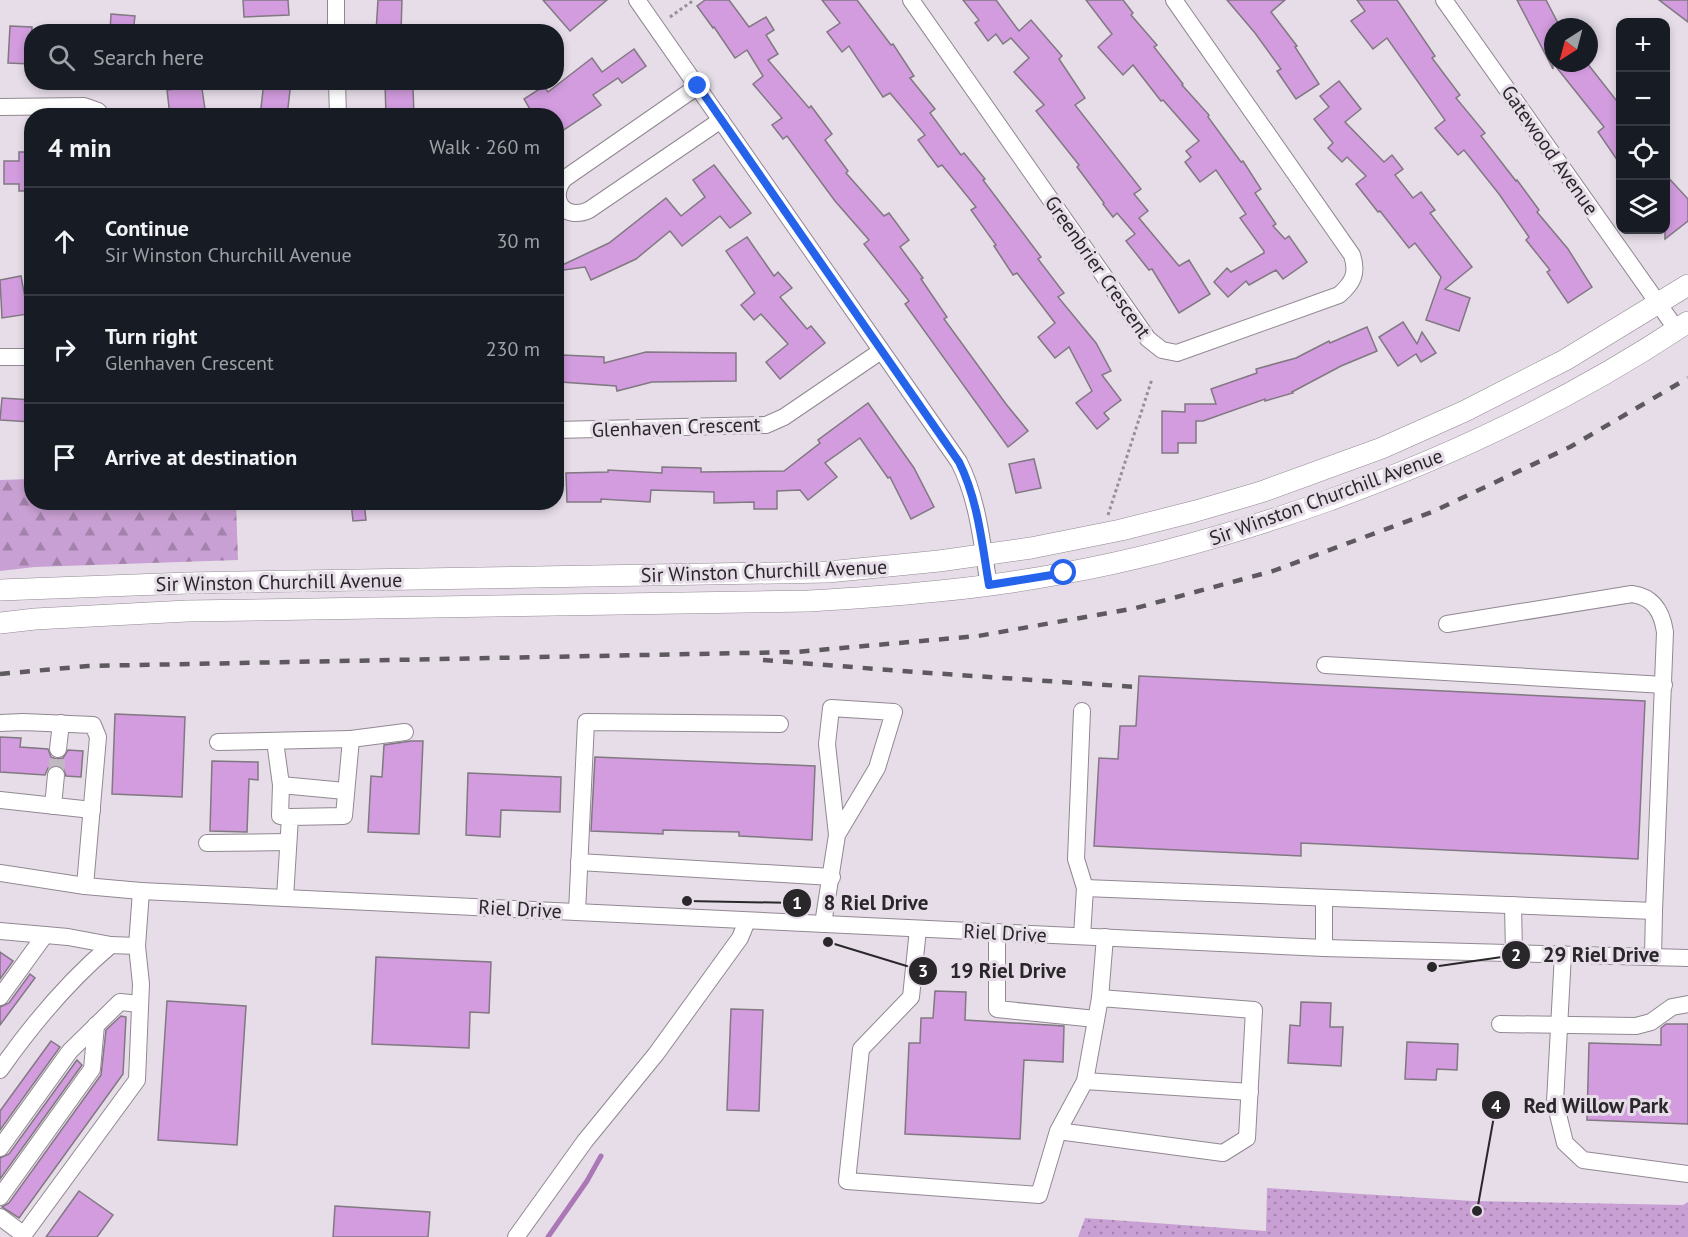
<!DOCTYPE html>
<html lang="en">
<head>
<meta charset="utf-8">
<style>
	:root { --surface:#171b24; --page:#242831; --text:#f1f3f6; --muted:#9ea1a6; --line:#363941 }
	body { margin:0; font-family:"PT Sans",sans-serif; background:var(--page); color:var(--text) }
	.controls { position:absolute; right:18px; top:18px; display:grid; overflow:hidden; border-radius:12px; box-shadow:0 3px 9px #0003 }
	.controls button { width:54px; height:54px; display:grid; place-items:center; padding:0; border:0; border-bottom:2px solid var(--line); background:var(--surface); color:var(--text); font:30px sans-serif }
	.compass { position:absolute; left:1544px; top:18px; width:54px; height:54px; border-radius:50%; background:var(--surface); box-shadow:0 3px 9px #0003; rotate:216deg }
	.stop { position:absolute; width:18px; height:18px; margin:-14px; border:4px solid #2563eb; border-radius:50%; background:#fff }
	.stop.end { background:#2563eb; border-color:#fff; box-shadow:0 2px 6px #0008 }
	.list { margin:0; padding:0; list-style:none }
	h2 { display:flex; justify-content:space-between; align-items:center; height:78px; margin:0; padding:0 24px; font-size:26px }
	h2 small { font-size:20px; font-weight:400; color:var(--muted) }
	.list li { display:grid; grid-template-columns:39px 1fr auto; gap:18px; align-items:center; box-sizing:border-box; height:108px; padding:0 24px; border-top:2px solid var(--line) }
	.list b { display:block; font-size:22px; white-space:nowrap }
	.list p { margin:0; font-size:20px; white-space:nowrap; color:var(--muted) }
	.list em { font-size:20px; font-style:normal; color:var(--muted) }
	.icon { flex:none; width:33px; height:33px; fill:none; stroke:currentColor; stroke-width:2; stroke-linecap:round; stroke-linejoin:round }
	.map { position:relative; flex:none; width:1688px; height:1237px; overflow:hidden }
	.search { position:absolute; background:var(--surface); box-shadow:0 3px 9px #0003; left:24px; top:24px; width:540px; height:66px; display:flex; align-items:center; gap:15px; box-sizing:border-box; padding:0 21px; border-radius:24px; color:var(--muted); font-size:22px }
	.panel { position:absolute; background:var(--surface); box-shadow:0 3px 9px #0003; left:24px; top:108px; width:540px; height:402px; border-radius:24px }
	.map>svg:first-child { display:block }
	.forest { fill:url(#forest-firs) }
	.park { fill:url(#park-dots) }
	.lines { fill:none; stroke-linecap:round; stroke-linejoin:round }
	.stream { stroke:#ab77b7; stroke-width:5 }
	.building { fill:#d29cde; stroke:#817882; stroke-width:1.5 }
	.minor-tunnel { stroke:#c0b9c2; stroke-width:16; stroke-dasharray:16 8; stroke-linecap:butt }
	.minor-casing { stroke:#918892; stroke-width:18 }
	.major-casing { stroke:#918892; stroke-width:22 }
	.path { stroke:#968f97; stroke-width:3; stroke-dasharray:3 3; stroke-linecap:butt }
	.minor { stroke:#fff; stroke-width:16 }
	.major { stroke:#fff; stroke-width:21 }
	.rail { stroke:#5d595e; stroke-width:4.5; stroke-dasharray:10 10; stroke-linecap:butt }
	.route { stroke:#2563eb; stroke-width:8 }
	.labels { text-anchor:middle; stroke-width:6; stroke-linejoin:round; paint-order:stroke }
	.street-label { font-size:20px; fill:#2a272b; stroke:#e6dde8 }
	.leader { fill:none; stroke:#2a272b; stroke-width:2 }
	.callout-dot { fill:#2a272b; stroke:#e6dde8; stroke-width:2 }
	.mark-label { font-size:18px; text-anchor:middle; font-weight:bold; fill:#fff }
	.callout-label { font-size:21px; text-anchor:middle; font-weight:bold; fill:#2a272b; stroke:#e6dde8; stroke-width:6; stroke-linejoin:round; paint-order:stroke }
</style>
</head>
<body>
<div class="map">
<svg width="1688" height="1237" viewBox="0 0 1688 1237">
	<defs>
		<pattern id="forest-firs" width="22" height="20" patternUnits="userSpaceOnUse" patternTransform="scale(1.5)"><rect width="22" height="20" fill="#c9a0d3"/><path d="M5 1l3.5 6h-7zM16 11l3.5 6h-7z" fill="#a382ab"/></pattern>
		<pattern id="park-dots" width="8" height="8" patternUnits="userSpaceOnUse" patternTransform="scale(1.5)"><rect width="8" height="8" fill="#c9a0d3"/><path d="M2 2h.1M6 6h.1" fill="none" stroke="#a382ab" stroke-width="1.8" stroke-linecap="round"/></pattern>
	</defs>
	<rect width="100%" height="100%" fill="#e6dde8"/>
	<path class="forest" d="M31 479 32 502 236 503 238 560 35 567 0 571V480Z"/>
	<path class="park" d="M1267 1188 1473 1201 1683 1205 1688 1202V1237H1078L1085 1218 1266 1231Z"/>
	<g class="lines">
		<path class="stream" d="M548 1237 587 1181 601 1156"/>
	</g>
	<g class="building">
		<path d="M243 0H288L289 15 244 17Z"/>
		<path d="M378 0H402L401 32H376Z"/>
		<path d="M543 0H607L570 31Z"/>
		<path d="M705 0H729L749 27 766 17 774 30 766 35 778 54 768 60 809 108 811 106 832 134 825 140 848 171 846 173 884 216 889 213 909 240 900 247 923 278 921 279 947 317 944 319 1006 404 1028 431 1008 447 905 304 909 301 864 244 869 240 835 201 787 136 783 139 772 125 782 118 753 84 763 76 747 50 735 58 714 27 713 28 697 6Z"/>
		<path d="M822 0H857L891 45 893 44 914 76 910 78 935 109 930 113 961 155 964 153 985 179 983 180 1041 257 1038 259 1064 293 1058 297 1096 343 1111 371 1102 375 1121 400 1104 413 1109 419 1097 429 1076 403 1092 391 1069 347 1055 358 1038 337 1055 323 1017 273 1013 275 994 246 996 245 971 210 976 207 942 165 938 167 918 140 925 135 890 93 883 97 849 46 842 52 827 32 840 23Z"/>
		<path d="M963 0H996L1019 31 1031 20 1062 56 1059 59 1085 98 1075 105 1141 189 1134 194 1148 211 1139 218 1179 266 1189 260 1210 294 1179 313 1152 269 1149 270 1126 241 1135 234 1117 213 1113 217 1103 204 1104 203 1077 167 1079 165 1036 111 1044 105 1014 72 1029 58 1011 38 1003 44 996 34 988 41 975 23 979 20Z"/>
		<path d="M1086 0H1123L1133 13 1131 15 1157 45 1154 47 1183 84 1182 85 1209 115 1208 117 1241 162 1243 161 1261 189 1255 193 1276 224 1273 226 1285 239 1289 236 1307 262 1283 279 1276 270 1249 285 1246 281 1228 297 1214 282 1227 268 1231 272 1264 253V251L1240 218 1246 214 1216 170 1200 182 1185 162 1191 157 1186 151 1199 141 1163 100 1161 101 1133 65 1123 75 1098 47 1112 34Z"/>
		<path d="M1227 0H1285L1271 12 1297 46 1295 47 1319 84 1296 99 1277 71 1281 69 1255 33Z"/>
		<path d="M1357 0H1397L1435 56 1432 58 1460 95 1456 98 1485 133 1481 136 1516 181 1517 180 1539 210 1537 212 1568 249 1592 287 1568 303 1547 272 1550 270 1526 240 1529 237 1499 194 1464 150 1458 155 1435 128 1445 120 1387 38 1373 49 1351 21 1365 11Z"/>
		<path d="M1517 0H1546L1560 27H1553V69Z"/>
		<path d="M1659 0H1688V22Z"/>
		<path d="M111 14 135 16 133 32H110Z"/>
		<path d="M10 26 32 27 31 64 8 63Z"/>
		<path d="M634 49 646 66 622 83 618 78 593 95 601 105 556 135V116H534L524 99 544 86 548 92 592 58 602 72Z"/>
		<path d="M1553 63H1587L1620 105V164L1598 132 1604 127Z"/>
		<path d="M1339 81 1361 109 1345 122 1384 162 1392 155 1403 169 1395 175 1413 198 1421 192 1435 210 1430 213 1472 267 1445 289 1470 298 1459 331 1426 320 1441 277 1415 243 1409 248 1380 211 1378 212 1356 184 1366 176 1347 157 1342 162 1328 148 1333 143 1314 119 1329 107 1320 96Z"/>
		<path d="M182 82H201L206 116H170L167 90 183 88Z"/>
		<path d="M264 82H291L287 116H260Z"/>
		<path d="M385 83H402V89L413 88 414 116H386Z"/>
		<path d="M19 152H32V191H19V184H4V161H19Z"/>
		<path d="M714 165 751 213 730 228 720 216 682 246 670 231 636 259 591 280 585 267 557 271 556 268 609 243 666 198 681 216 705 197 693 180Z"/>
		<path d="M1665 174 1688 199V221L1665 239Z"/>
		<path d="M747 237 774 276 778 272 792 288 780 297 807 329 811 326 825 343 780 379 766 362 788 344 761 314 754 320 741 305 755 293 726 251Z"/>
		<path d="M21 276 28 314 2 318 0 280Z"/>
		<path d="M1403 322 1417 344 1422 332 1436 353 1421 362 1416 354 1398 366 1379 337Z"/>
		<path d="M1367 327 1377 351 1341 366 1292 392 1293 393 1265 401V399L1203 421H1196V443H1178V453H1162V411L1185 412V404H1216L1211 389 1257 373 1256 369 1296 358 1329 341 1330 343Z"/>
		<path d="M646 352 736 353V381L652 382 617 391 616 386 561 382 563 355 604 357V363Z"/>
		<path d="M2 398 32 400V422L0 420Z"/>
		<path d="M868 403 914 468 934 507 911 519 890 477 888 478 860 438 825 463 837 477 808 500 800 490 777 491V509H754V502L714 503V492L651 490 650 502 601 499V502H567L566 473 608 472V470L662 473V467L701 468V472L784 471 820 443 818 440Z"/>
		<path d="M1034 459 1041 488 1016 493 1009 464Z"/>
		<path d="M351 502H364L366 520 353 521Z"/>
		<path d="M1139 676 1645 701 1638 859 1301 843V856L1094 846 1099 758 1118 759 1120 726H1136Z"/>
		<path d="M115 714 185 717 182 797 112 794Z"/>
		<path d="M0 737 21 738 20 747 48 749 51 757 56 759 63 758 68 750 83 751 81 777 66 776 63 767 56 765 48 768 45 775 0 772Z"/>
		<path d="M411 741H423L419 834 368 832 371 776 382 777 384 745Z"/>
		<path d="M595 757 815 766 812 840 739 836V832L663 830V834L591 831Z"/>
		<path d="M212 761 258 762V780L249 779 247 832 210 831Z"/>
		<path d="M468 773 561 777 560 812 501 810 500 837 466 835Z"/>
		<path d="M0 952 13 961 0 979Z"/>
		<path d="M376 957 491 962 489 1013 470 1012 469 1048 372 1044Z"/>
		<path d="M30 974 35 978 0 1025V1007L9 1003Z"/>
		<path d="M935 991 966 992 965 1020 1064 1026 1063 1062 1024 1060 1020 1139 905 1134 909 1043H920L921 1018H933Z"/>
		<path d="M167 1001 246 1006 237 1145 158 1140Z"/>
		<path d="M1301 1002 1331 1003 1330 1027H1343L1341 1066 1288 1063 1290 1025 1300 1026Z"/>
		<path d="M731 1009 763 1010 759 1111 727 1110Z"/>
		<path d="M121 1016 126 1017 123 1074 19 1218 2 1207 9 1203 101 1075 106 1030Z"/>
		<path d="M1666 1024H1688V1124L1587 1120 1589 1043 1661 1045V1028Z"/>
		<path d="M51 1041 60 1047 0 1130V1111Z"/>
		<path d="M1407 1042 1458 1044 1457 1070 1437 1069 1436 1080 1405 1079Z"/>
		<path d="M77 1060 82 1065 0 1179V1158L9 1154Z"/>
		<path d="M79 1191 113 1215 97 1237H46Z"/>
		<path d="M335 1206 430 1212 428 1237H333Z"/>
	</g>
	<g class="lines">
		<path class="minor-tunnel" d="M56 775 58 749"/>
		<defs>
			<g id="minor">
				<path d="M336 0V32"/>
				<path d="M637 0 959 462C978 499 982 544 989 586"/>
				<path d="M911 0 1148 339 1162 350 1177 353 1339 295C1353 283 1358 273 1352 255L1174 0"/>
				<path d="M1444 0 1677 330"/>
				<path d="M337 82 338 116"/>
				<path d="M698 86 564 179C548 200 565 221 589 210L721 120"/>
				<path d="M0 107 84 106 98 111 102 116"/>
				<path d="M0 357H32"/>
				<path d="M556 430 766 425 784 417 881 351"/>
				<path d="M1325 665 1664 685"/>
				<path d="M1082 711 1076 859 1085 888 1082 936"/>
				<path d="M0 723 23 722 93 725 98 737 85 886"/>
				<path d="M351 739 405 732"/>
				<path d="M275 741 281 785"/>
				<path d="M218 742 351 739 344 816 290 817 285 898"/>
				<path d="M58 749 61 723"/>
				<path d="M0 800 92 810"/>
				<path d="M53 806 56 775"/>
				<path d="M290 817 280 816 281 785 345 791"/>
				<path d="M207 843 288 842"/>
				<path d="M579 862 832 877"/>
				<path d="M0 873 85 886 141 891 1324 948 1688 958"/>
				<path d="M1085 888 1654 911 1665 632C1662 612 1654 597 1632 594L1447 624"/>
				<path d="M1513 905 1514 953"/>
				<path d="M577 912 586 722 780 724"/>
				<path d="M823 924 837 835 877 768 894 712 831 708 827 744 837 835"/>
				<path d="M918 929 911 997 861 1049 847 1181 1039 1195 1058 1131 1223 1153 1247 1138 1254 1010 1100 998 1085 1081 1058 1131"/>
				<path d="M0 931 68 937 111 945"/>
				<path d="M997 932V1009L1096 1019"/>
				<path d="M1324 948V898"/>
				<path d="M1563 954 1555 1102 1565 1143 1583 1160 1688 1174"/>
				<path d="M1653 957 1654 911"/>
				<path d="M0 997 45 935"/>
				<path d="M1100 998 1105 937"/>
				<path d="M1500 1024 1636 1026 1651 1022 1672 1007 1688 1004"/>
				<path d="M0 1070C33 1023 67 982 111 945L137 946"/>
				<path d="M1085 1081 1250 1092"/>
				<path d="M0 1148 70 1051 120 1002 140 1004"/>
				<path d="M0 1197 92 1069 96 1025"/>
				<path d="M0 1217 24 1235"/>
				<path d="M22 1237 137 1080 141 984 137 946 141 891"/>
				<path d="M516 1237 585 1141 656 1054 740 938 747 921"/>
			</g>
			<g id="major">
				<path d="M0 590 188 583 828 572 939 561 1031 548 1121 530 1196 511 1261 492 1382 448 1465 411 1565 360 1688 285"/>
				<path d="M0 623 35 619 187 611 809 601C895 596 981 589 1065 573 1155 557 1242 531 1327 501 1454 455 1575 398 1688 322"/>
			</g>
		</defs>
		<use href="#minor" class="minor-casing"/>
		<use href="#major" class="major-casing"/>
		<g class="path">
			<path d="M670 17 694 0"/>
			<path d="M1108 515 1152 379"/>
		</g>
		<use href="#minor" class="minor"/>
		<use href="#major" class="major"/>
		<g class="rail">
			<path d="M763 660 915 672 1136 687"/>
			<path d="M0 674 88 666 796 652 978 636 1136 608 1273 571 1432 512 1570 447 1688 378"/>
		</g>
	</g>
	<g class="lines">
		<path class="route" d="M698 86 959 462C978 500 982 544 989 585L1064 573"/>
	</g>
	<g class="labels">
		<g class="street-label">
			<text transform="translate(1550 150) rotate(55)" y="7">Gatewood Avenue</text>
			<text transform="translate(1098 267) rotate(55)" y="7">Greenbrier Crescent</text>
			<text transform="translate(676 427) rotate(-2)" y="7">Glenhaven Crescent</text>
			<text transform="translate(1326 497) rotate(-20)" y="7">Sir Winston Churchill Avenue</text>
			<text transform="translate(764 571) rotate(-2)" y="7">Sir Winston Churchill Avenue</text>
			<text transform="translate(279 582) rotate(-1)" y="7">Sir Winston Churchill Avenue</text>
			<text transform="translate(520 909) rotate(3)" y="7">Riel Drive</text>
			<text transform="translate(1005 933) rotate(3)" y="7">Riel Drive</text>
		</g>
	</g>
	<path class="leader" d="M687 901L797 903M1432 967L1516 955M828 942L923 971M1477 1211L1496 1105"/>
	<g class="callout-dot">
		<circle cx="687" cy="901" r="6"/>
		<circle cx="1432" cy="967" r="6"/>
		<circle cx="828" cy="942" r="6"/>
		<circle cx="1477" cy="1211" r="6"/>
		<circle cx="797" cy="903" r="15"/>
		<circle cx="1516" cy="955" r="15"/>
		<circle cx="923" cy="971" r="15"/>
		<circle cx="1496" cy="1105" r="15"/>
	</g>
	<g class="mark-label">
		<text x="797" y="909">1</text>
		<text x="1516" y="961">2</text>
		<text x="923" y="977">3</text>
		<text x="1496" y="1112">4</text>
	</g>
	<g class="callout-label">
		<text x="876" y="910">8 Riel Drive</text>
		<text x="1601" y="962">29 Riel Drive</text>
		<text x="1008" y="978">19 Riel Drive</text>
		<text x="1596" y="1113">Red Willow Park</text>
	</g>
</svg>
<div class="controls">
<button>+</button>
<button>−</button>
<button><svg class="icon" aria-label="locate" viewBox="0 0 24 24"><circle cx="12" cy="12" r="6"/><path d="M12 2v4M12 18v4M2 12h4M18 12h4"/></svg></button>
<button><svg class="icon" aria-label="layers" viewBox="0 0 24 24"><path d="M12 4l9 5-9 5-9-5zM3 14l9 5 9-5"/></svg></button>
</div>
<svg class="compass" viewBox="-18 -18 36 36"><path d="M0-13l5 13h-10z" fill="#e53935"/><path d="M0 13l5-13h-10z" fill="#9ea1a6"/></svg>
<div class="stop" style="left:1064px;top:573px"></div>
<div class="stop end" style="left:698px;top:86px"></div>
<div class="search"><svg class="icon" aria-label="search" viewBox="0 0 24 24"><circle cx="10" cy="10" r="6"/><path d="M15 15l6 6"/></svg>Search here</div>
<section class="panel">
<h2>4 min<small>Walk · 260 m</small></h2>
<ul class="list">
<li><svg class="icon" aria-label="ahead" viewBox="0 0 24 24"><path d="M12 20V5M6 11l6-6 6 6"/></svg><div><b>Continue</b><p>Sir Winston Churchill Avenue</p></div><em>30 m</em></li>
<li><svg class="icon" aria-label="right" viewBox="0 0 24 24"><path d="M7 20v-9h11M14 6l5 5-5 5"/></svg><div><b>Turn right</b><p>Glenhaven Crescent</p></div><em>230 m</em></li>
<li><svg class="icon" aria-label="arrive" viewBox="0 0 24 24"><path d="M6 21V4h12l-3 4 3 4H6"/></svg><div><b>Arrive at destination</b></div></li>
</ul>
</section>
</div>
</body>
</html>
